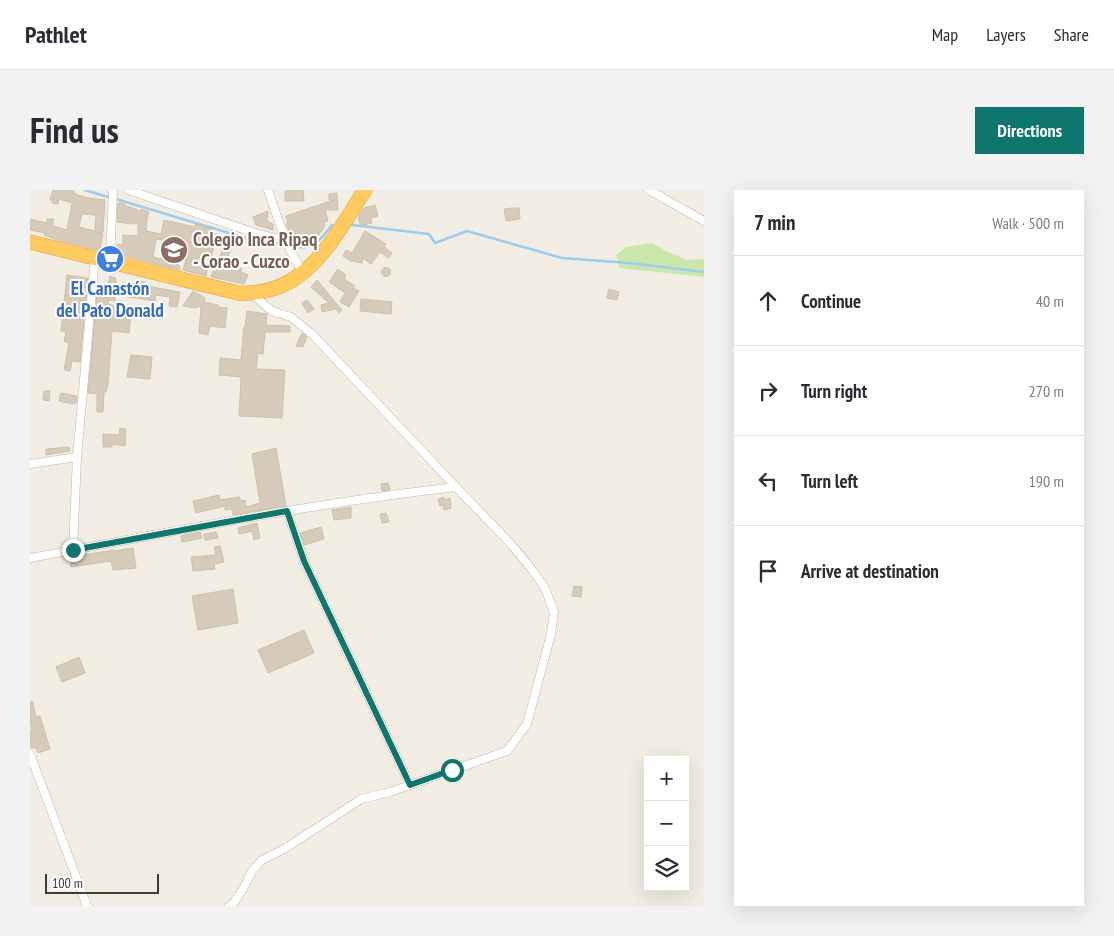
<!DOCTYPE html>
<html lang="en">
<head>
<meta charset="utf-8">
<style>
	:root { --surface:#fff; --page:#f2f2f3; --text:#2b2b33; --muted:#7c7c81; --line:#e1e1e2; --accent:#0f766e }
	body { margin:0; font-family:"PT Sans Narrow",sans-serif; background:var(--page); color:var(--text) }
	.controls { position:absolute; right:15px; bottom:15px; display:grid; overflow:hidden; border-radius:0px; box-shadow:0 5px 20px #0002 }
	.controls button { width:45px; height:45px; display:grid; place-items:center; padding:0; border:0; border-bottom:1px solid var(--line); background:var(--surface); color:var(--text); font:25px sans-serif }
	.scale { position:absolute; left:15px; bottom:12px; width:114px; box-sizing:border-box; padding-left:5px; border:2px solid #423c32; border-top:0; font-size:14px; line-height:18px; white-space:nowrap; color:#423c32; -webkit-text-stroke:4px #fff; paint-order:stroke }
	.stop { position:absolute; width:15px; height:15px; margin:-11px; border:4px solid #0f766e; border-radius:50%; background:#fff }
	.stop.end { background:#0f766e; border-color:#fff; box-shadow:0 1px 5px #0008 }
	.list { margin:0; padding:0; list-style:none }
	h2 { display:flex; justify-content:space-between; align-items:center; height:65px; margin:0; padding:0 20px; font-size:21px }
	h2 small { font-size:16px; font-weight:400; color:var(--muted) }
	.list li { display:grid; grid-template-columns:32px 1fr auto; gap:15px; align-items:center; box-sizing:border-box; height:90px; padding:0 20px; border-top:1px solid var(--line) }
	.list b { display:block; font-size:19px; white-space:nowrap }
	.list em { font-size:16px; font-style:normal; color:var(--muted) }
	.icon { flex:none; width:28px; height:28px; fill:none; stroke:currentColor; stroke-width:2; stroke-linecap:round; stroke-linejoin:round }
	.map { position:relative; flex:none; width:674px; height:716px; overflow:hidden; border-radius:0px }
	header { display:flex; align-items:center; gap:30px; box-sizing:border-box; height:70px; padding:0 25px; background:var(--surface); border-bottom:1px solid var(--line) }
	header strong { font-size:24px }
	nav { display:flex; gap:28px; margin-inline-start:auto; font-size:18px }
	.intro { display:flex; align-items:center; justify-content:space-between; box-sizing:border-box; height:120px; padding:0 30px }
	h1 { margin:0; font-size:35px }
	.button { padding:12px 22px; border-radius:0px; background:var(--accent); color:#fff; font-size:18px; font-weight:700 }
	main { display:flex; gap:30px; padding:0 30px }
	aside { flex:1; background:var(--surface); border-radius:0px; box-shadow:0 5px 20px #0002 }
	.map>svg:first-child { display:block }
	.green { fill:#cae7a9 }
	.lines { fill:none; stroke-linecap:round; stroke-linejoin:round }
	.stream { stroke:#9ccdf0; stroke-width:2.5 }
	.building { fill:#d6cbba; stroke:#cdc0aa; fill-rule:evenodd }
	.street-casing { stroke:#bfb7a8; stroke-width:9 }
	.highway-casing { stroke:#de9f2f; stroke-width:15 }
	.street { stroke:#fff; stroke-width:8 }
	.highway { stroke:#ffcb5f; stroke-width:14 }
	.route { stroke:#0f766e; stroke-width:6 }
	.labels { text-anchor:middle; stroke-width:4; stroke-linejoin:round; paint-order:stroke }
	.education-label { font-size:19px; font-weight:bold; fill:#785e54; stroke:#fff; text-anchor:start }
	.shop-label { font-size:19px; font-weight:bold; fill:#366cbe; stroke:#fff }
</style>
</head>
<body>
<header>
<strong>Pathlet</strong>
<nav><a>Map</a><a>Layers</a><a>Share</a></nav>
</header>
<div class="intro"><h1>Find us</h1><a class="button">Directions</a></div>
<main>
<div class="map">
<svg width="674" height="716" viewBox="0 0 674 716">
	<rect width="100%" height="100%" fill="#f1ede2"/>
	<path class="green" d="M622 53 636 61 657 70 674 69V87L590 78 586 65 596 57Z"/>
	<g class="lines">
		<g class="stream">
			<path d="M55 0 78 7"/>
			<path d="M86 9 229 52 252 54"/>
			<path d="M322 35 399 44 405 53 437 41 532 68 599 73 674 82"/>
			<path d="M263 56C284 61 290 50 302 35"/>
		</g>
	</g>
	<g class="building">
		<path d="M23 0H40L45 2 44 4 58 8 75 10 73 42 67 44H73L70 59 73 61 27 50 14 45 15 43 0 40V29L17 33V29H23V36L37 40 42 13 29 9 28 14 22 13V10H20ZM52 24 66 25 65 41 49 37Z"/>
		<path d="M269 0H273L274 11H255V1Z"/>
		<path d="M307 3 308 20H295L298 31 294 32 295 36 287 47 288 49 272 55 270 51 264 54 256 34 258 33 256 26 304 10H299V4Z"/>
		<path d="M88 13H94V15L110 21 111 19 119 22 117 28 116 41 131 44 134 30 165 37 166 34 182 39 180 42 187 44 181 68 176 66 171 78 177 80 176 86 153 80 159 59 143 52 126 49 123 67 130 69 147 67 150 80 86 64 87 54 93 55V45L108 46V32L102 34 87 32Z"/>
		<path d="M345 15 348 26 341 28 342 33 331 36 328 27 334 18Z"/>
		<path d="M482 18H489L490 29 476 31 474 19Z"/>
		<path d="M238 21 237 31 243 34V40L226 35 223 27Z"/>
		<path d="M335 41 356 54 354 57 362 63 359 68 350 62 341 74 333 68 332 73 321 71 313 66 316 60 322 63Z"/>
		<path d="M199 46 205 49 196 72 212 79 211 82 218 85 214 94 181 87 183 81 186 82 188 70Z"/>
		<circle cx="356" cy="82" r="4.5"/>
		<path d="M308 79 316 85 314 89 325 96 323 98 329 101 319 117 310 112 315 103 299 92Z"/>
		<path d="M37 85 58 88 50 172 42 171 40 181 34 180 39 153 34 151 36 142 31 141Z"/>
		<path d="M80 86 86 88 85 111 79 110 78 114 84 116V121L101 123 99 143 82 141 78 193 76 202H74L73 222H67V204L58 203 67 104 75 105Z"/>
		<path d="M106 89 116 93V96L150 102 147 117 139 116 140 107 126 105 125 111 98 107 100 93 104 94Z"/>
		<path d="M287 90 312 120 309 123 306 119 292 122 291 115 299 113 281 97Z"/>
		<path d="M579 99 589 102 587 110 577 108Z"/>
		<path d="M163 101 175 108 174 112 188 115V117L197 118 195 138 180 136 178 145 169 143 171 116 165 118 153 116Z"/>
		<path d="M331 109 362 112 361 124 330 121Z"/>
		<path d="M277 110 284 119 278 123 272 113Z"/>
		<path d="M217 121 237 124 236 135 260 136V142H235L233 164 228 163 226 179 255 180 252 228 209 226 211 187 189 185 190 168 211 170 214 137H215Z"/>
		<path d="M272 143 277 147 273 157 266 156Z"/>
		<path d="M101 165 122 167 120 189 97 187Z"/>
		<path d="M14 201H20L19 211 13 210Z"/>
		<path d="M31 203 47 206 46 213 43 214 29 211Z"/>
		<path d="M90 238 96 239 95 256 82 254V257H73V244L89 245Z"/>
		<path d="M39 257 40 261 16 265V259Z"/>
		<path d="M246 258 256 316 203 325 202 319 195 320V316L166 323 163 311 189 305 190 310 210 307V311L215 310 216 317 230 313 222 264Z"/>
		<path d="M358 293 360 300 352 301 351 294Z"/>
		<path d="M414 307 415 310 420 308 421 318 414 320 413 315 410 316 408 309Z"/>
		<path d="M321 317V328L304 330 302 320Z"/>
		<path d="M356 323 359 332 352 333 350 324Z"/>
		<path d="M227 333 230 348 224 350 222 341 209 344 208 338Z"/>
		<path d="M291 337 294 349 274 355 270 343Z"/>
		<path d="M170 342 172 348 152 352 151 346Z"/>
		<path d="M186 342 188 348 175 350 174 344Z"/>
		<path d="M190 356 194 372 184 374 185 379 163 381 161 367 186 365 184 357Z"/>
		<path d="M103 358 106 378 83 380 81 371 41 377 40 367 84 360V361Z"/>
		<path d="M544 396 552 397 551 407 542 406Z"/>
		<path d="M203 399 208 433 168 440 162 406Z"/>
		<path d="M274 440 284 463 238 483 228 460Z"/>
		<path d="M49 467 55 483 32 492 26 477Z"/>
		<path d="M2 511 6 527 10 526 20 559 8 563 6 558H1L0 556V541L2 540 0 532V512Z"/>
	</g>
	<g class="lines">
		<defs>
			<g id="street">
				<path d="M98 0 222 42 257 51"/>
				<path d="M238 0C247 26 257 61 274 83"/>
				<path d="M619 0 674 31"/>
				<path d="M80 72 83 0"/>
				<path d="M0 274 47 267 65 68"/>
				<path d="M257 321 274 371 380 595"/>
				<path d="M43 360 47 267"/>
				<path d="M0 368C141 342 283 313 426 297L283 145 261 127 242 121 221 103"/>
				<path d="M0 564 57 716"/>
				<path d="M199 716 203 714 213 699 222 681 232 670 254 659 313 621 331 609 360 602 477 561 497 534 521 444 524 422 515 398 500 377 480 353 426 297"/>
			</g>
			<path id="highway" d="M0 52 208 103C276 107 303 49 335 0"/>
		</defs>
		<use href="#street" class="street-casing"/>
		<use href="#highway" class="highway-casing"/>
		<use href="#street" class="street"/>
		<use href="#highway" class="highway"/>
	</g>
	<g class="lines">
		<path class="route" d="M43 360 257 321 274 371 380 595 422 580"/>
	</g>
	<defs>
		<symbol id="university-disc" viewBox="-11 -11 22 22"><circle r="9.5" fill="#8d6e63" stroke="#fff"/><path d="M0-5L7-2L0 1L-7-2ZM-4 1L0 2.5L4 1V4Q0 6-4 4Z" fill="#fff"/></symbol>
		<symbol id="supermarket-disc" viewBox="-11 -11 22 22"><circle r="9.5" fill="#3f7fe0" stroke="#fff"/><path d="M-6-5.5h2.5l.6 2H6L4.5 2H-2.5L-4.4-4H-6ZM-1.5 3.2a1.3 1.3 0 1 0 .1 0ZM3 3.2a1.3 1.3 0 1 0 .1 0Z" fill="#fff"/></symbol>
	</defs>
	<g fill-rule="evenodd">
		<use href="#university-disc" x="128" y="44" width="32" height="32"/>
		<use href="#supermarket-disc" x="64" y="53" width="32" height="32"/>
	</g>
	<g class="labels">
		<g class="education-label">
			<text x="163" y="56">Colegio Inca Ripaq<tspan x="163" dy="22">- Corao - Cuzco</tspan></text>
		</g>
		<g class="shop-label">
			<text x="80" y="105">El Canastón<tspan x="80" dy="22">del Pato Donald</tspan></text>
		</g>
	</g>
</svg>
<div class="controls">
<button>+</button>
<button>−</button>
<button><svg class="icon" aria-label="layers" viewBox="0 0 24 24"><path d="M12 4l9 5-9 5-9-5zM3 14l9 5 9-5"/></svg></button>
</div>
<div class="scale">100 m</div>
<div class="stop" style="left:422px;top:580px"></div>
<div class="stop end" style="left:43px;top:360px"></div>
</div>
<aside>
<h2>7 min<small>Walk · 500 m</small></h2>
<ul class="list">
<li><svg class="icon" aria-label="ahead" viewBox="0 0 24 24"><path d="M12 20V5M6 11l6-6 6 6"/></svg><div><b>Continue</b></div><em>40 m</em></li>
<li><svg class="icon" aria-label="right" viewBox="0 0 24 24"><path d="M7 20v-9h11M14 6l5 5-5 5"/></svg><div><b>Turn right</b></div><em>270 m</em></li>
<li><svg class="icon" aria-label="left" viewBox="0 0 24 24"><path d="M17 20v-9H6M10 6l-5 5 5 5"/></svg><div><b>Turn left</b></div><em>190 m</em></li>
<li><svg class="icon" aria-label="arrive" viewBox="0 0 24 24"><path d="M6 21V4h12l-3 4 3 4H6"/></svg><div><b>Arrive at destination</b></div></li>
</ul>
</aside>
</main>
</body>
</html>
